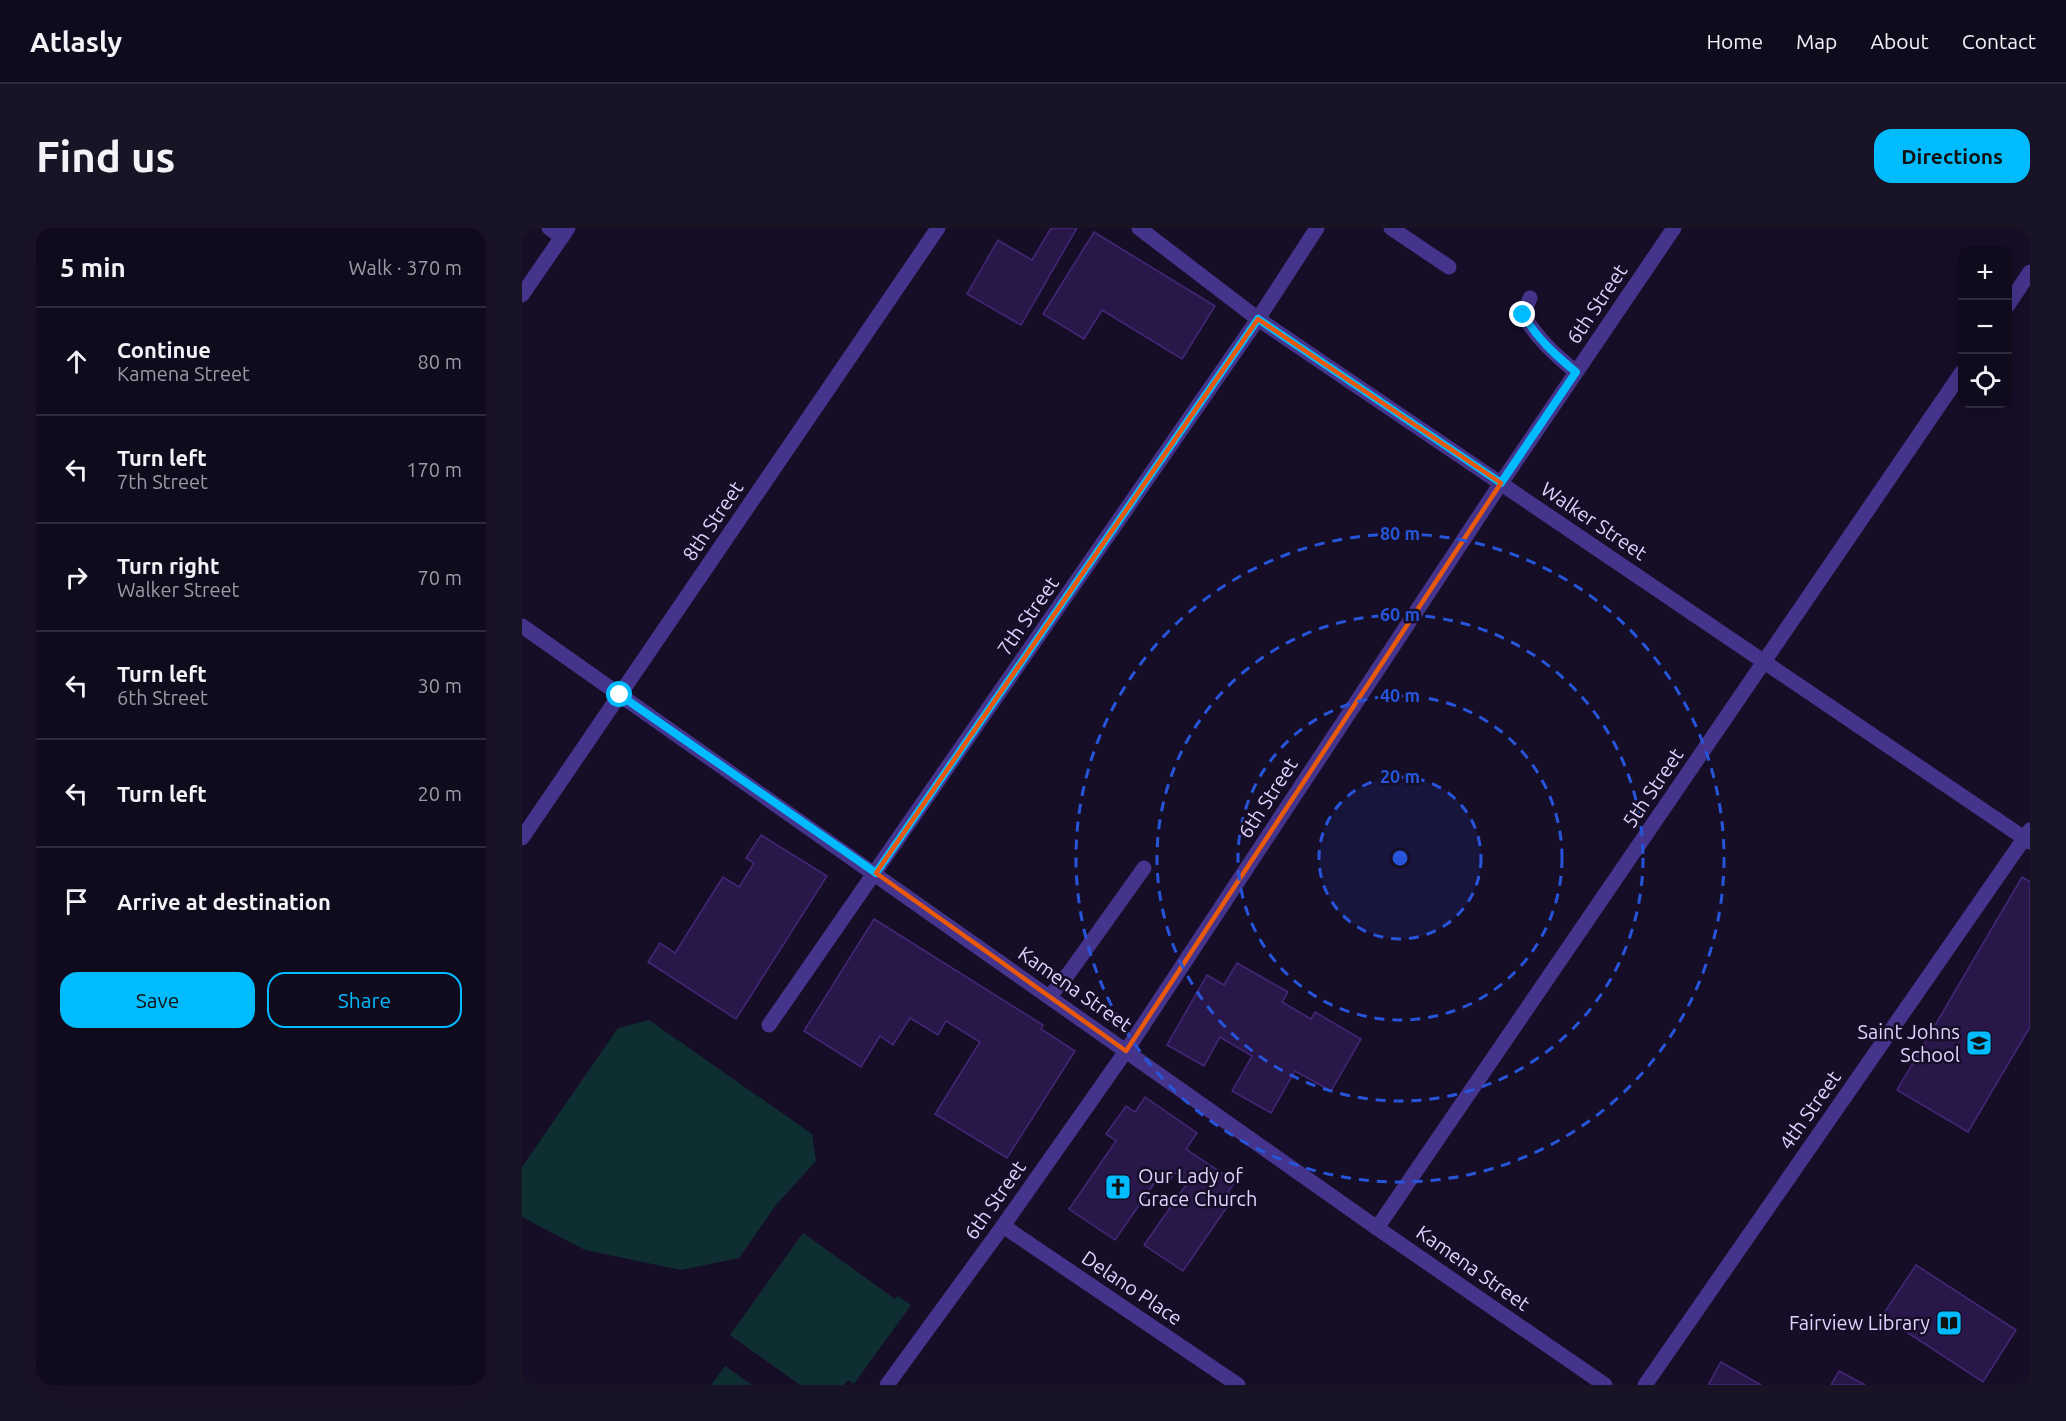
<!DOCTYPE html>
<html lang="en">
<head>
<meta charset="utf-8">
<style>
	:root { --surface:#100a1d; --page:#191326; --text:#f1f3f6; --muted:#9c9aa4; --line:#302b3b; --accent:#00bcfe }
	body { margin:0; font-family:Ubuntu,sans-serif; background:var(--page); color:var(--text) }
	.controls { position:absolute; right:18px; top:18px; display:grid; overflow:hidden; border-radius:12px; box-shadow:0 6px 24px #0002 }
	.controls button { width:54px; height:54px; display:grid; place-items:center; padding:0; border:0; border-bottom:2px solid var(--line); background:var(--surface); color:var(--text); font:30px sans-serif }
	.stop { position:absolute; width:18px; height:18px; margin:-14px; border:4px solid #00bcfe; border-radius:50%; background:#fff }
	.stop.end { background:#00bcfe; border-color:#fff; box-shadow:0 2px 6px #0008 }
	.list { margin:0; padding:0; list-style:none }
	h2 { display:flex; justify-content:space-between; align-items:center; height:78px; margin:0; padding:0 24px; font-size:26px }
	h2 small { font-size:20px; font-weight:400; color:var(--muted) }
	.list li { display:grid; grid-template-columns:39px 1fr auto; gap:18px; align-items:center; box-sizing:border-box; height:108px; padding:0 24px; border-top:2px solid var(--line) }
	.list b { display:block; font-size:22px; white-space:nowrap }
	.list p { margin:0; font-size:20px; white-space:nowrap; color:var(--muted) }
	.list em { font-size:20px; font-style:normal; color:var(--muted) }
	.actions { display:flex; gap:12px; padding:18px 24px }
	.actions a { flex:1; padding:14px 0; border:2px solid var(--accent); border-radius:18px; text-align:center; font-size:21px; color:var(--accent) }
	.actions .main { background:var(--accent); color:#111 }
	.icon { flex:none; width:33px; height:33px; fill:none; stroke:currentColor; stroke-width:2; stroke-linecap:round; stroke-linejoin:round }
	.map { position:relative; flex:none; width:1508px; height:1157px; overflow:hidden; border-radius:18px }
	header { display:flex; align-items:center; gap:36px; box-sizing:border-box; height:84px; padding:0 30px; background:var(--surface); border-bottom:2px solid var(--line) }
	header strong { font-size:28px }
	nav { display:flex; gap:33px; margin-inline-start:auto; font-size:21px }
	.intro { display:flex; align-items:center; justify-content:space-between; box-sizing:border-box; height:144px; padding:0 36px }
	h1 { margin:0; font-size:42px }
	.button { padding:15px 27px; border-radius:18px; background:var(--accent); color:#111; font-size:21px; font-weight:700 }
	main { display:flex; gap:36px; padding:0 36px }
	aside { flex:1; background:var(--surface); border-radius:18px; box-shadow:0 6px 24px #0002 }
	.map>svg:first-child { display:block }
	.green { fill:#0f2e32 }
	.building { fill:#2a174a; stroke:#442778; stroke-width:1.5 }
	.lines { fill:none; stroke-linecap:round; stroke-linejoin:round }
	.minor { stroke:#45348b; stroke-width:15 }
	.route { stroke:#00bcfe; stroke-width:8 }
	.marked { fill:none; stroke:#e8590c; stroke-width:4.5; stroke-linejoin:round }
	.ring { fill:none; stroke:#2755da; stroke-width:3; stroke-dasharray:10 8 }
	.labels { text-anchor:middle; stroke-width:5; stroke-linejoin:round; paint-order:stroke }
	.street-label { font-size:20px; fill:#dfd3ff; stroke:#160d27 }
	.poi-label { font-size:20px; fill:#dfd3ff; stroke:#160d27; text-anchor:end }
	.centre { fill:#2755da; stroke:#160d27; stroke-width:3 }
	.ring-label { font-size:18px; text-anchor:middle; font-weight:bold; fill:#2755da; stroke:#160d27; stroke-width:5; stroke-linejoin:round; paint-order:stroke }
</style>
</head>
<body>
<header>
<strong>Atlasly</strong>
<nav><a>Home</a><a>Map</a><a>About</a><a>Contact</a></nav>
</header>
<div class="intro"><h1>Find us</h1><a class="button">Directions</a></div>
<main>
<aside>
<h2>5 min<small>Walk · 370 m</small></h2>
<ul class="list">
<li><svg class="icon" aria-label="ahead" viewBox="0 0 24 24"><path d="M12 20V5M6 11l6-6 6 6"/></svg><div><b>Continue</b><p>Kamena Street</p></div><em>80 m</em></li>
<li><svg class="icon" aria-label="left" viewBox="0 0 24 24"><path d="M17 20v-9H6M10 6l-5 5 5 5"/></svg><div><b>Turn left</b><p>7th Street</p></div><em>170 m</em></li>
<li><svg class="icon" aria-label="right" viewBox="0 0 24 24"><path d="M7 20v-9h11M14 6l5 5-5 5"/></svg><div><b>Turn right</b><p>Walker Street</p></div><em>70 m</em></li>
<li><svg class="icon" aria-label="left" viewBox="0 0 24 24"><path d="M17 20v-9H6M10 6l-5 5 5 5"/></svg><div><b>Turn left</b><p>6th Street</p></div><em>30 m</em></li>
<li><svg class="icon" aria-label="left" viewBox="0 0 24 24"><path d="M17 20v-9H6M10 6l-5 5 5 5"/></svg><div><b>Turn left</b></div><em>20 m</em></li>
<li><svg class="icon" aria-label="arrive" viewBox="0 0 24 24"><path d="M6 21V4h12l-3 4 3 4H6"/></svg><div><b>Arrive at destination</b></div></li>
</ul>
<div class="actions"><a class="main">Save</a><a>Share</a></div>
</aside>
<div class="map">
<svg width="1508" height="1157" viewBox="0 0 1508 1157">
	<rect width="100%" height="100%" fill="#160d27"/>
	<g class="green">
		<path d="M127 792 290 906 294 933 254 977 217 1030 159 1042 63 1022 0 989V939L96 800Z"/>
		<path d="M281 1005 373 1071 376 1068 389 1077 332 1156 326 1152 322 1157H278L208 1107Z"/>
		<path d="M203 1138 230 1157H189Z"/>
	</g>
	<g class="building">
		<path d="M529 0H555L499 97 445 66 476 12 510 32Z"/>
		<path d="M572 4 693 78 660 131 580 82 562 111 521 86Z"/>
		<path d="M239 607 305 648 214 791 126 734 138 715 153 725 201 649 217 659 232 635 224 630Z"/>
		<path d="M1500 649 1508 654V799L1446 904 1375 862Z"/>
		<path d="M352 691 521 797 519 801 553 823 485 930 413 886 458 814 424 793 416 807 388 790 371 817 358 808 339 839 282 803Z"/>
		<path d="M715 735 766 764 760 774 789 791 793 784 839 811 809 863 773 843 749 885 710 863 730 828 698 809 682 838 645 817 685 747 702 757Z"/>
		<path d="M623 869 675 905 664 921 713 954 706 964 712 969 661 1043 622 1017 666 954 653 945 647 953 638 947 593 1012 547 981 594 913 584 906 604 878 613 884Z"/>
		<path d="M1394 1037 1494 1102 1461 1154 1360 1088Z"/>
		<path d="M1199 1134 1239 1157H1186Z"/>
		<path d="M1317 1143 1343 1157H1309Z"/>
	</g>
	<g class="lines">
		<g class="minor">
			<path d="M27 0 40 9"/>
			<path d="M617 0 736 91 1508 614"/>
			<path d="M869 0 927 39"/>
			<path d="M0 67 46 0"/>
			<path d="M1008 70 1001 87C1016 111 1033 127 1054 144"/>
			<path d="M1486 77 1508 44"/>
			<path d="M0 398 855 1000 1083 1157"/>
			<path d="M0 610 416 0"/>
			<path d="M528 768 547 745 622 640"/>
			<path d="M247 797 736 91 795 0"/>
			<path d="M481 998 716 1157"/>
			<path d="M855 1000 1440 144"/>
			<path d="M365 1157 481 998 604 823 979 255 1152 0"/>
			<path d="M1123 1157 1508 602"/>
		</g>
	</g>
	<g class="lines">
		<path class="route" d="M98 467 354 645 736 91 979 255 1054 144C1033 127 1016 111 1001 87"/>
	</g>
	<path class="marked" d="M736 91 979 255 604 823 354 645Z"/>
	<circle cx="878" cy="630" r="81" fill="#2755da" fill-opacity=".12"/>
	<g class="ring">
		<circle cx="878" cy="630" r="81"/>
		<circle cx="878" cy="630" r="162"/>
		<circle cx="878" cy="630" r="243"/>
		<circle cx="878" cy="630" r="324"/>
	</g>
	<defs>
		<symbol id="school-square" viewBox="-11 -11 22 22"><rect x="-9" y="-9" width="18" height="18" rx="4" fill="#00bcfe" stroke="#160d27"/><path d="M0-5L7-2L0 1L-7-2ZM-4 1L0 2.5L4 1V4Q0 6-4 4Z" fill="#111"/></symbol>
		<symbol id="church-square" viewBox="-11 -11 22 22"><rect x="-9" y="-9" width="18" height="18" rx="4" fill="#00bcfe" stroke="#160d27"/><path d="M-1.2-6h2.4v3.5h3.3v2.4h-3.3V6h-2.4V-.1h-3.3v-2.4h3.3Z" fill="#111"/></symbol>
		<symbol id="library-square" viewBox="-11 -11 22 22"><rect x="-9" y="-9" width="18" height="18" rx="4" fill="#00bcfe" stroke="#160d27"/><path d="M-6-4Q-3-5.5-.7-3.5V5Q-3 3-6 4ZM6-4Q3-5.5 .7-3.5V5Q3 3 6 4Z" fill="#111"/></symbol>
	</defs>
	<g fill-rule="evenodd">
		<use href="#school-square" x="1442" y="800" width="30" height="30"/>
		<use href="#church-square" x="581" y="944" width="30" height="30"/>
		<use href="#library-square" x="1412" y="1080" width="30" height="30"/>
	</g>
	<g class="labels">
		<g class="street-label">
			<text transform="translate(1075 76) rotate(-56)" y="7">6th Street</text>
			<text transform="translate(191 293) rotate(-56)" y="7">8th Street</text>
			<text transform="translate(1072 293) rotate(34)" y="7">Walker Street</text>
			<text transform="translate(506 388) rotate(-55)" y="7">7th Street</text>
			<text transform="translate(1131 560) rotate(-56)" y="7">5th Street</text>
			<text transform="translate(746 570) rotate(-57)" y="7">6th Street</text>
			<text transform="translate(553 761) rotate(35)" y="7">Kamena Street</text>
			<text transform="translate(1288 882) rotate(-55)" y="7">4th Street</text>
			<text transform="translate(473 972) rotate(-55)" y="7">6th Street</text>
			<text transform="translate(951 1040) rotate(35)" y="7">Kamena Street</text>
			<text transform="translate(610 1060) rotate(34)" y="7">Delano Place</text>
		</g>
		<g class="poi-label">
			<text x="1438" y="811">Saint Johns<tspan x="1438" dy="23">School</tspan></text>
			<text x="616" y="955" text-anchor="start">Our Lady of<tspan x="616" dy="23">Grace Church</tspan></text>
			<text x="1408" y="1102">Fairview Library</text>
		</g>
	</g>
	<circle cx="878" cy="630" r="9" class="centre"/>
	<g class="ring-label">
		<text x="878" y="312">80 m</text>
		<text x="878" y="393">60 m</text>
		<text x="878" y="474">40 m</text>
		<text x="878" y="555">20 m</text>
	</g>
</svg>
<div class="controls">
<button>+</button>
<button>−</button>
<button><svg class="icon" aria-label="locate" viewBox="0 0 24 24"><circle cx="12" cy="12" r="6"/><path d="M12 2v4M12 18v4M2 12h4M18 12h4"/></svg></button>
</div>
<div class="stop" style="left:98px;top:467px"></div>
<div class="stop end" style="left:1001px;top:87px"></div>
</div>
</main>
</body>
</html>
